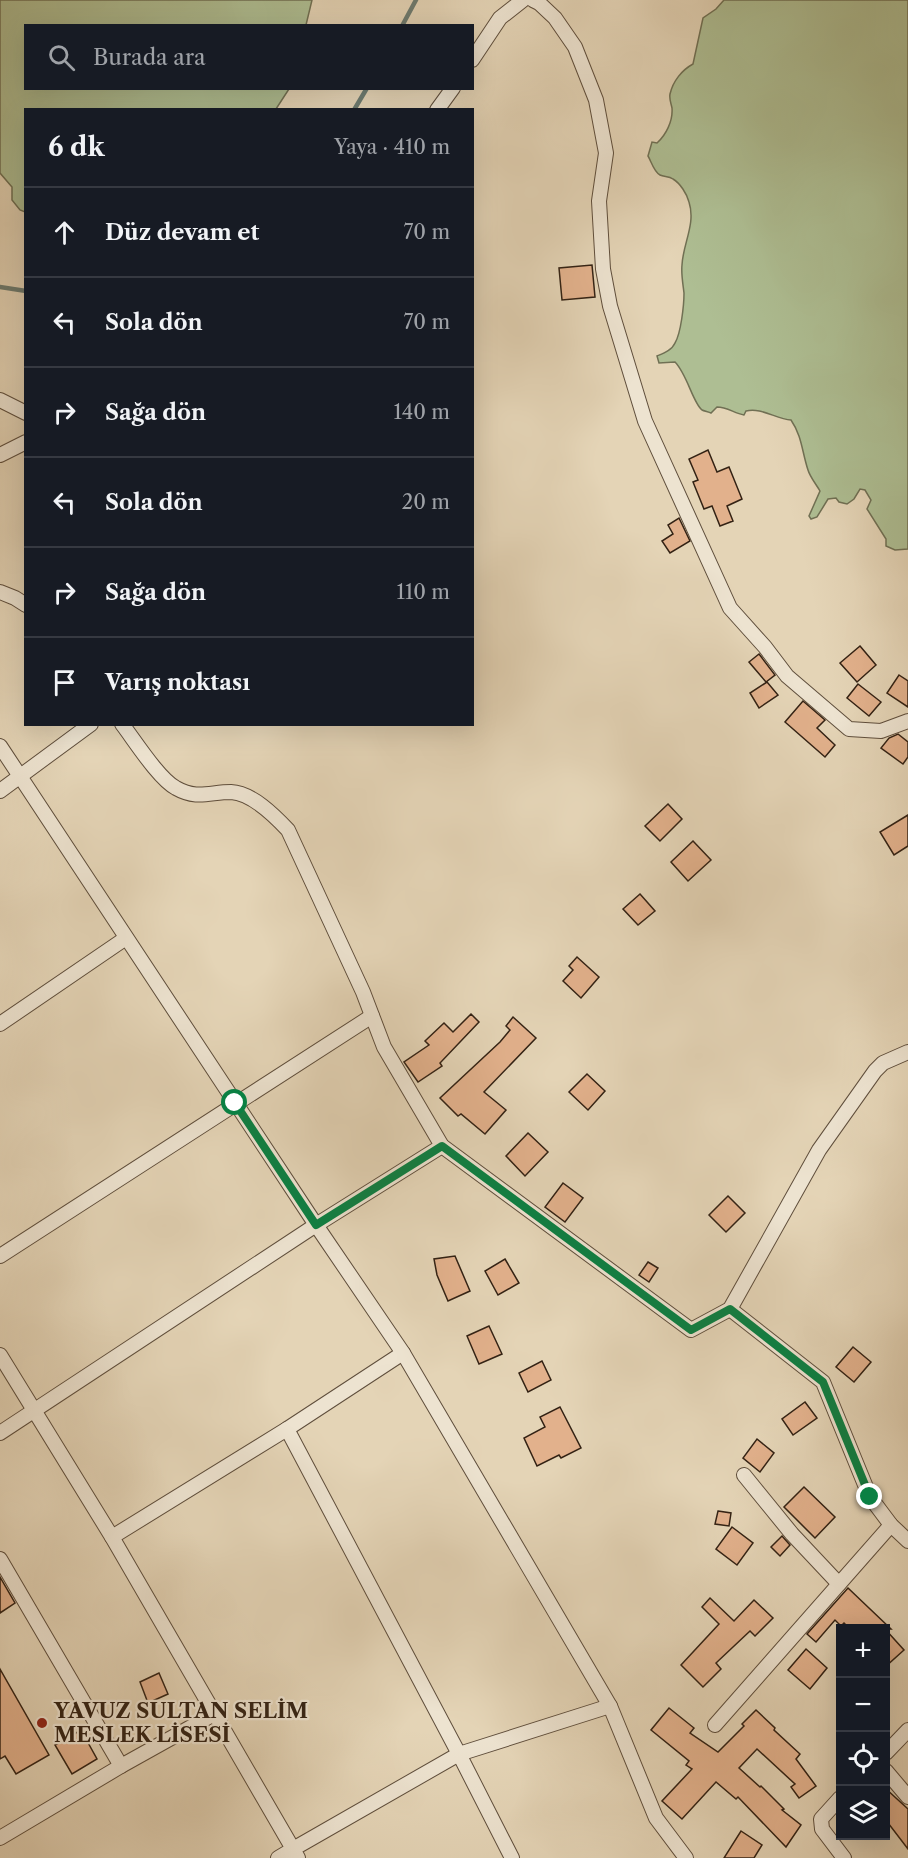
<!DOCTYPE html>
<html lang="tr">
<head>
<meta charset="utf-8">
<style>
	:root { --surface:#171b24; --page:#242831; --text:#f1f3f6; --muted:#9ea1a6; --line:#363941 }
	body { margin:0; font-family:"Libre Caslon Text",serif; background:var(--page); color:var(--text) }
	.controls { position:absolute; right:18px; bottom:18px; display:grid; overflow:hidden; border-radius:0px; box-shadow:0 6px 24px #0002 }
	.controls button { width:54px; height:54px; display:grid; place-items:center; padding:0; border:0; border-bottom:2px solid var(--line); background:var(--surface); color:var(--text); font:30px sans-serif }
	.stop { position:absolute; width:18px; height:18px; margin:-14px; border:4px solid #0b8043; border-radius:50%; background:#fff }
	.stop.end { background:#0b8043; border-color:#fff; box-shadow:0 2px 6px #0008 }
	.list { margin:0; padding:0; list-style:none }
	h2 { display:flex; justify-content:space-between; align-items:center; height:78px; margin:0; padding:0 24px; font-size:26px }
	h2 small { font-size:20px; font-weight:400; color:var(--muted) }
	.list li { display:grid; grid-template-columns:39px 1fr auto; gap:18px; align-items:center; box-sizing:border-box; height:90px; padding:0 24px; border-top:2px solid var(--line) }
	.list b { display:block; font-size:22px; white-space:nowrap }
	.list em { font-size:20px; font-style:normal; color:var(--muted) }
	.icon { flex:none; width:33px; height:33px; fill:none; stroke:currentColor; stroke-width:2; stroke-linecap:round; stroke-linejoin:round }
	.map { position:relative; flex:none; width:908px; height:1858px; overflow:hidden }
	.search { position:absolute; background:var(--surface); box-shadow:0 6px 24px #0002; left:24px; top:24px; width:450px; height:66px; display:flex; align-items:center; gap:15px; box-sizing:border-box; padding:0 21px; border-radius:0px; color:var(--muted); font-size:22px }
	.panel { position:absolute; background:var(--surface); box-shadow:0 6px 24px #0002; left:24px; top:108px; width:450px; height:618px; border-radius:0px }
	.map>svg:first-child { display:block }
	.green { fill:#aebe93; stroke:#707054; stroke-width:1.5 }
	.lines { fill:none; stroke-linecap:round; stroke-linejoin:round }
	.stream { stroke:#6e7c71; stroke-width:4.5 }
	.building { fill:#e2b18c; stroke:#332214; stroke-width:1.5 }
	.minor-casing { stroke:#5f4e3c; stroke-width:16 }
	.minor { stroke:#ede3d0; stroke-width:14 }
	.route { stroke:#0b8043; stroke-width:8 }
	.poi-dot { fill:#8f2418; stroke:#ede3d0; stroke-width:2 }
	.labels { text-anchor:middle; stroke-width:4.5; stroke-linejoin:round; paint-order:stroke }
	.poi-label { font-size:21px; font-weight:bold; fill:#332214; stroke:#ede3d0; text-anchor:start }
</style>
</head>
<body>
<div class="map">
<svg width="908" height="1858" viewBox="0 0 908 1858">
	<rect width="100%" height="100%" fill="#e4d4b6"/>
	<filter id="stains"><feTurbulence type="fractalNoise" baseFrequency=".00333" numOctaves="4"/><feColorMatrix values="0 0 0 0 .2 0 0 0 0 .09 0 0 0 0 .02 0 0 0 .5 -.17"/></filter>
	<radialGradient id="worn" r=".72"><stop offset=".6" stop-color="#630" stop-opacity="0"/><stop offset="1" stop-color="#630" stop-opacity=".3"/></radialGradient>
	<g class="green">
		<path d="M0 0H312L306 25 26 26V88L289 89 276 109 26 110 25 212 20 210 12 200V187L0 173Z"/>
		<path d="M724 0H908V549L895 550 886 546V539L867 509 871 500 865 490 860 489 854 499 847 504 839 502 836 498 828 499 817 517 811 519 809 516 820 491C816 484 810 477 808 470 802 452 802 436 791 420 776 419 761 407 746 411L744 415C734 413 727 407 717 407L711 413C709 412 704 411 702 410 693 403 687 374 675 362L659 363 657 356C664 353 672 350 675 343 681 333 684 305 684 293 683 284 681 274 682 265 683 243 696 224 689 202 687 194 680 183 673 179 669 176 664 177 660 175 654 172 651 161 648 156L652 142 657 143C666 135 673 121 672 108 671 103 669 99 670 94 673 81 682 70 693 64L703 18 716 9Z"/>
	</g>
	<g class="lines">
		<g class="stream">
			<path d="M402 26 416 0"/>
			<path d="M354 110 367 88"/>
			<path d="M0 287 26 291"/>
		</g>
	</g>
	<g class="building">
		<path d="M592 265 595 297 562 300 559 268Z"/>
		<path d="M708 450 717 472 729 467 742 499 727 506 733 521 720 526 712 506 704 509 693 482 698 480 689 459Z"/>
		<path d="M679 518 690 541 670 553 662 541 673 534 668 525Z"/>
		<path d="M860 646 876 665 857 682 840 663Z"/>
		<path d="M759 654 775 675 766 682 749 662Z"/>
		<path d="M899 675 908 681V707L887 693Z"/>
		<path d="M767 682 778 695 759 708 750 693Z"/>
		<path d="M858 684 881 702 869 716 847 698Z"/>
		<path d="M803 701 825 720 817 728 835 745 825 757 785 722Z"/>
		<path d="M898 734 908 742V757L903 764 881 748 889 738Z"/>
		<path d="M668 804 682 819 660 841 645 826Z"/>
		<path d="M908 815V846L894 855 880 832Z"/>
		<path d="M693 841 711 860 688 881 671 862Z"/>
		<path d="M640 894 655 911 638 925 623 909Z"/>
		<path d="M577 957 599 977 581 998 563 981 573 970 569 966Z"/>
		<path d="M471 1014 479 1022 440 1063 442 1066 418 1082 404 1062 429 1045 425 1041 444 1023 453 1032Z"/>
		<path d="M513 1017 536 1038 484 1092 506 1110 485 1134 461 1114 458 1116 440 1098 500 1042 510 1030 506 1026Z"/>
		<path d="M587 1074 605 1091 588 1110 569 1092Z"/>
		<path d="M528 1133 548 1152 525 1176 506 1156Z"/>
		<path d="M563 1183 583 1198 565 1222 545 1207Z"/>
		<path d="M728 1196 745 1213 726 1232 709 1215Z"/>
		<path d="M455 1256 470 1291 448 1301 437 1275 434 1259Z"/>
		<path d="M505 1259 519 1283 498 1295 485 1271Z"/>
		<path d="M648 1262 658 1268 649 1282 639 1275Z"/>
		<path d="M489 1326 502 1354 479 1364 467 1336Z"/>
		<path d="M853 1347 871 1362 854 1382 836 1367Z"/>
		<path d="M542 1361 551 1380 528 1392 519 1373Z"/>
		<path d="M805 1402 817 1418 793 1435 782 1419Z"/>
		<path d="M560 1407 581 1448 561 1458 559 1455 537 1466 524 1438 545 1427 540 1417Z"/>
		<path d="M757 1439 774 1453 760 1472 743 1458Z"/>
		<path d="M804 1487 835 1517 815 1538 784 1507Z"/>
		<path d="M718 1511 731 1513 729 1526 715 1524Z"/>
		<path d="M732 1527 753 1543 737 1565 716 1549Z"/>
		<path d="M782 1536 790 1545 780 1556 771 1547Z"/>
		<path d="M0 1577 15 1603 0 1613Z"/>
		<path d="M848 1588 891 1629H850L844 1623 841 1626 835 1620 816 1642 807 1634Z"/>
		<path d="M710 1598 734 1621 754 1600 773 1618 755 1636 750 1631 716 1663 721 1669 703 1687 681 1665 719 1624 702 1607Z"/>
		<path d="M885 1629 904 1650 885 1667Z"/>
		<path d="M806 1649 827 1668 810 1689 788 1670Z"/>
		<path d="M0 1669 49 1755 16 1774 5 1756 0 1759Z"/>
		<path d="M159 1673 168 1694 148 1703 140 1682Z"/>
		<path d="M669 1708 694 1728 690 1733 718 1752 744 1726 742 1724 756 1710 775 1728 774 1730 800 1754 796 1759 816 1786 799 1798 791 1787 795 1784 757 1749 739 1768 760 1787 761 1786 784 1809 782 1810 801 1825 786 1847 738 1797 736 1799 716 1782 682 1819 662 1801 692 1769 686 1765 689 1761 651 1730Z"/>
		<path d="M81 1730 97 1759 72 1774 55 1745Z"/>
		<path d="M885 1788 908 1809V1849L885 1819Z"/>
		<path d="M741 1831 762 1845 754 1858H724Z"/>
	</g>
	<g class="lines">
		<defs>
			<g id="minor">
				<path d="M533 0 539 3 555 18 575 47 596 100 606 153 599 201 603 269 610 306 645 421 730 608 765 647 787 676 849 729 881 731 908 721"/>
				<path d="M472 60 500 18 523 0"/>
				<path d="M437 110 453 88"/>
				<path d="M0 400 26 413"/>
				<path d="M0 455 26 442"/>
				<path d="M0 592 15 598 26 605"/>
				<path d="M122 724C135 741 159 779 176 788 197 800 210 792 231 792 252 793 274 815 288 830L363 992 384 1047 442 1146 691 1330 730 1309 819 1150 875 1071 883 1063 908 1052"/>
				<path d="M0 746 316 1225 403 1353 610 1706 656 1818 686 1858"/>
				<path d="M0 791 91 724"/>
				<path d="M0 1024 126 938"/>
				<path d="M0 1256 372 1016"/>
				<path d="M730 1309 823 1382 870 1497 891 1525 908 1541"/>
				<path d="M0 1355 112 1537"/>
				<path d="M287 1429 459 1754 512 1858"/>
				<path d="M0 1433 316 1225 442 1146"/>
				<path d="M744 1475 792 1534 839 1584"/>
				<path d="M0 1559 121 1766"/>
				<path d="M715 1725 891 1525"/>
				<path d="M886 1753 908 1730"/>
				<path d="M886 1771 908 1797"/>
				<path d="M840 1798 821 1819 822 1829 844 1858"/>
				<path d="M0 1838 121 1766 216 1713"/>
				<path d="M278 1858 293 1849 112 1537 287 1429 403 1353"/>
				<path d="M298 1858 293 1849 459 1754 610 1706"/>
			</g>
		</defs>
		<use href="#minor" class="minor-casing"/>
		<use href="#minor" class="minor"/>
	</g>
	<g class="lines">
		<path class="route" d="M235 1103 316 1225 442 1146 691 1330 730 1309 823 1382 870 1497"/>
	</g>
	<circle class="poi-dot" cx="42" cy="1723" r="6"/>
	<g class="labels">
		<g class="poi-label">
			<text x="54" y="1718">YAVUZ SULTAN SELİM<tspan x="54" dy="24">MESLEK LİSESİ</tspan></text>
		</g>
	</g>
	<rect width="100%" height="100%" filter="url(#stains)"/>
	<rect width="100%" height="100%" fill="url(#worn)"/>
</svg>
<div class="controls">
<button>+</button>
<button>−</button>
<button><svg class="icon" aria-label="locate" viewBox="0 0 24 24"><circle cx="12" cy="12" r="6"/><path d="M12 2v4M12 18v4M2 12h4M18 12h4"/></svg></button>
<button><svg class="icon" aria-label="layers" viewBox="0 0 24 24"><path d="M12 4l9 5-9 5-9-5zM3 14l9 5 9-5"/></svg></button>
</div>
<div class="stop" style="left:235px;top:1103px"></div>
<div class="stop end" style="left:870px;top:1497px"></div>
<div class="search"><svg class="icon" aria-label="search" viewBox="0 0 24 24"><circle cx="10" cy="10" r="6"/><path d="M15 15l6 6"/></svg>Burada ara</div>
<section class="panel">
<h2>6 dk<small>Yaya · 410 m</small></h2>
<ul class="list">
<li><svg class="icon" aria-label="ahead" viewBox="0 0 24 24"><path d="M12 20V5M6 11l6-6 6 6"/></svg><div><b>Düz devam et</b></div><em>70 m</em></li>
<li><svg class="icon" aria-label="left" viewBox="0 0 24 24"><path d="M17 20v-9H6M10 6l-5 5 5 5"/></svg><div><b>Sola dön</b></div><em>70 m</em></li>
<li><svg class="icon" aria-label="right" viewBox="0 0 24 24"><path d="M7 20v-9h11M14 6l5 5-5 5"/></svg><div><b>Sağa dön</b></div><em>140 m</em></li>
<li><svg class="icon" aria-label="left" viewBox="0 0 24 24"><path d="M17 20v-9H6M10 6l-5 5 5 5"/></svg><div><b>Sola dön</b></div><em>20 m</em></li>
<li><svg class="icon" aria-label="right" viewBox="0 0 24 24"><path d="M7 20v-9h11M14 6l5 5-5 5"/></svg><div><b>Sağa dön</b></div><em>110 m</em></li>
<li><svg class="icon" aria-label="arrive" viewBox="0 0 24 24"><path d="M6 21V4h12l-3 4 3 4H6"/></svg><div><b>Varış noktası</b></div></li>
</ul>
</section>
</div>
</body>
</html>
